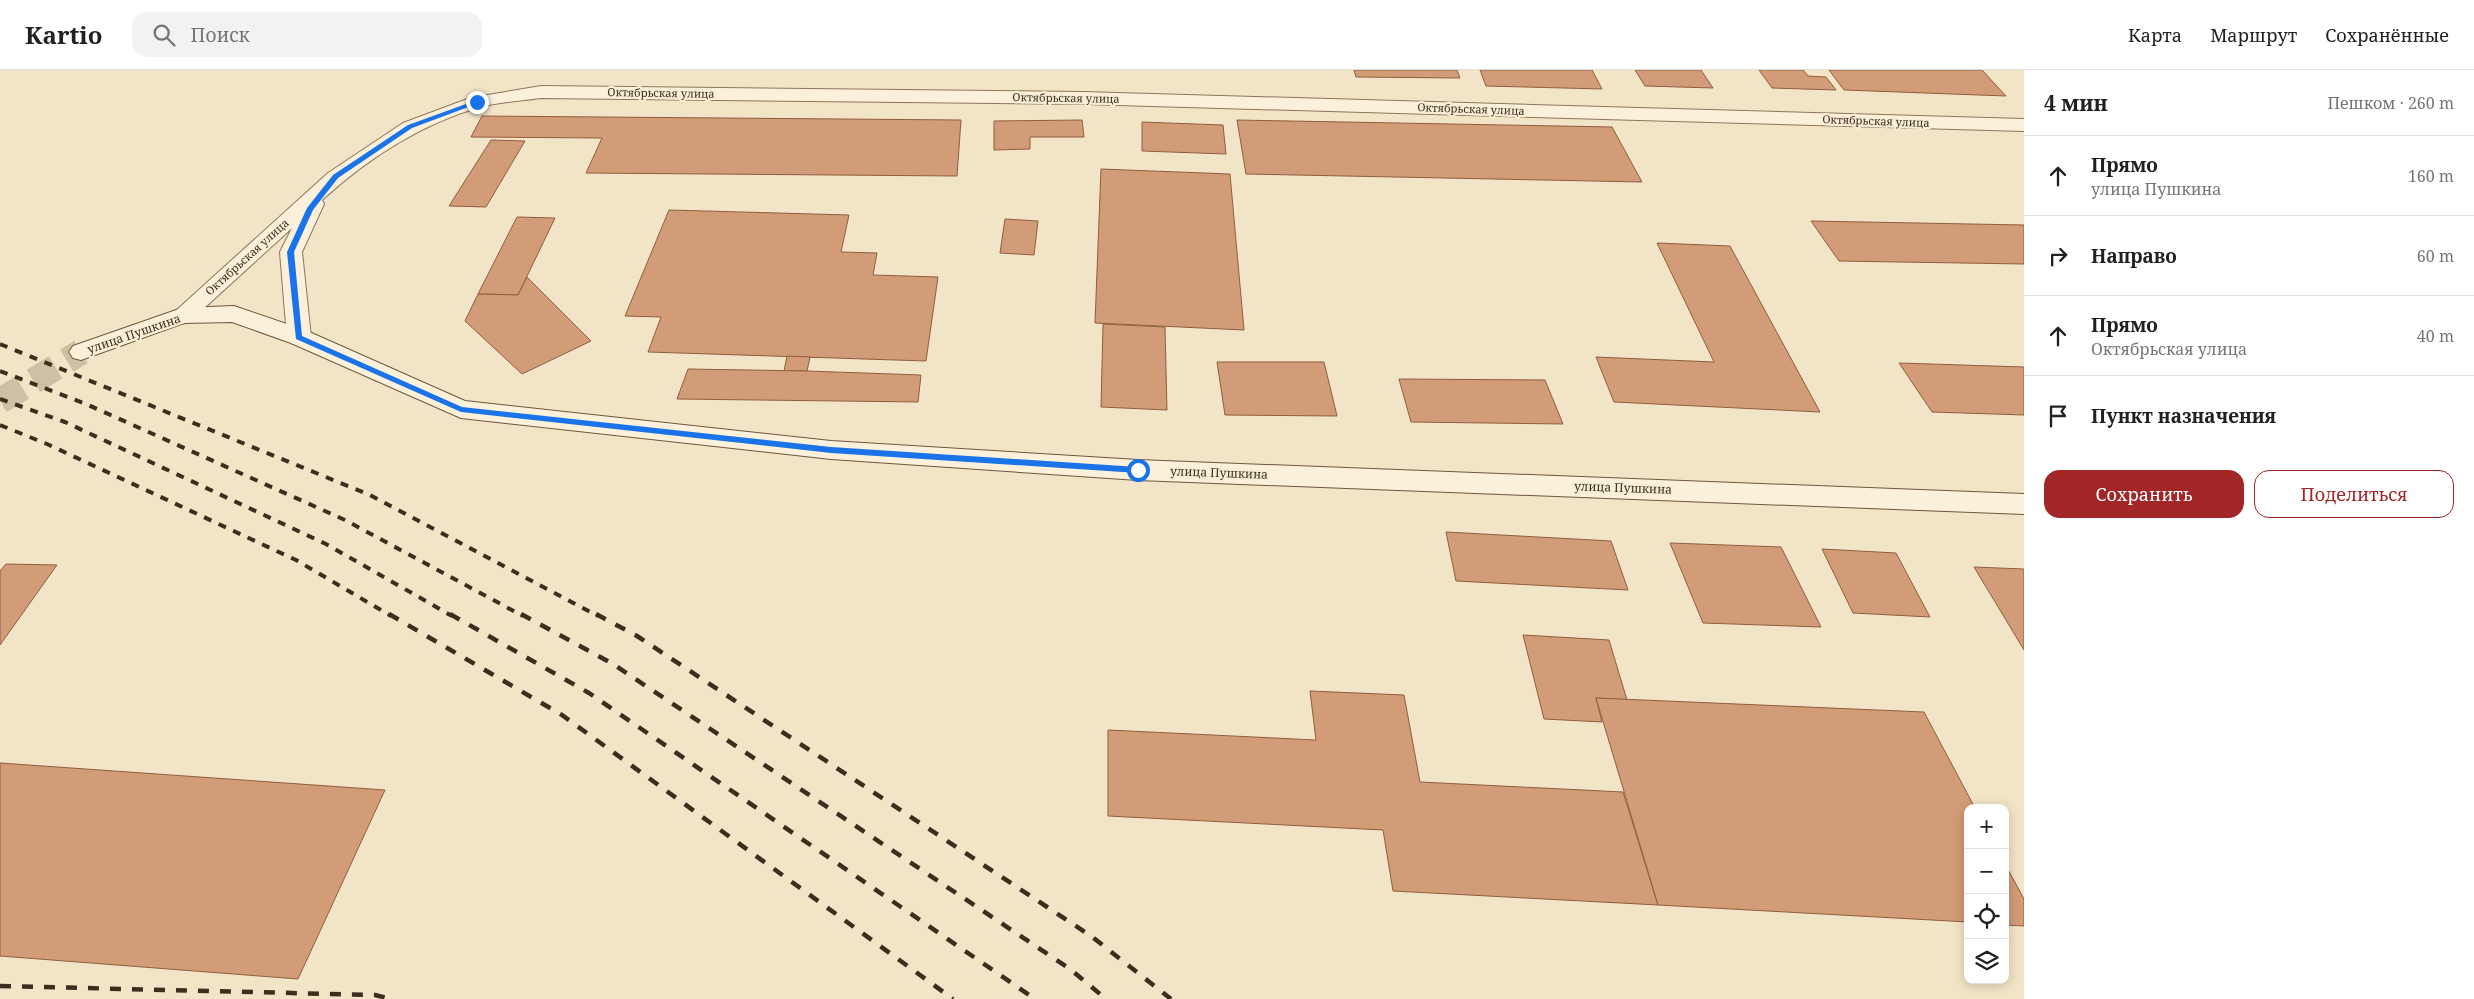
<!DOCTYPE html>
<html lang="ru">
<head>
<meta charset="utf-8">
<style>
	:root { --surface:#fff; --page:#f2f2f2; --text:#202124; --muted:#757577; --line:#e0e0e0; --accent:#a22528 }
	body { margin:0; font-family:"Noto Serif",serif; background:var(--page); color:var(--text) }
	.controls { position:absolute; right:15px; bottom:15px; display:grid; overflow:hidden; border-radius:10px; box-shadow:0 2px 12px #0003 }
	.controls button { width:45px; height:45px; display:grid; place-items:center; padding:0; border:0; border-bottom:1px solid var(--line); background:var(--surface); color:var(--text); font:25px sans-serif }
	.stop { position:absolute; width:15px; height:15px; margin:-11px; border:4px solid #1a73e8; border-radius:50%; background:#fff }
	.stop.end { background:#1a73e8; border-color:#fff; box-shadow:0 1px 5px #0008 }
	.list { margin:0; padding:0; list-style:none }
	h2 { display:flex; justify-content:space-between; align-items:center; height:65px; margin:0; padding:0 20px; font-size:21px }
	h2 small { font-size:16px; font-weight:400; color:var(--muted) }
	.list li { display:grid; grid-template-columns:32px 1fr auto; gap:15px; align-items:center; box-sizing:border-box; height:80px; padding:0 20px; border-top:1px solid var(--line) }
	.list b { display:block; font-size:19px; white-space:nowrap }
	.list p { margin:0; font-size:16px; white-space:nowrap; color:var(--muted) }
	.list em { font-size:16px; font-style:normal; color:var(--muted) }
	.actions { display:flex; gap:10px; padding:15px 20px }
	.actions a { flex:1; padding:11px 0; border:1px solid var(--accent); border-radius:15px; text-align:center; font-size:18px; color:var(--accent) }
	.actions .main { background:var(--accent); color:#fff }
	.icon { flex:none; width:28px; height:28px; fill:none; stroke:currentColor; stroke-width:2; stroke-linecap:round; stroke-linejoin:round }
	.map { position:relative; flex:none; width:2024px; height:929px; overflow:hidden }
	header { display:flex; align-items:center; gap:30px; box-sizing:border-box; height:70px; padding:0 25px; background:var(--surface); border-bottom:1px solid var(--line) }
	header strong { font-size:24px }
	nav { display:flex; gap:28px; margin-inline-start:auto; font-size:18px }
	.search { width:350px; height:45px; background:var(--page); display:flex; align-items:center; gap:12px; box-sizing:border-box; padding:0 18px; border-radius:15px; color:var(--muted); font-size:19px }
	main { display:flex }
	aside { flex:1; background:var(--surface) }
	.map>svg:first-child { display:block }
	.building { fill:#d29c79; stroke:#905d3e }
	.lines { fill:none; stroke-linecap:round; stroke-linejoin:round }
	.secondary-tunnel { stroke:#cebfa5; stroke-width:26; stroke-dasharray:26 13; stroke-linecap:butt }
	.street-casing { stroke:#8f755a; stroke-width:2 }
	.secondary-casing { stroke:#71563d; stroke-width:2 }
	.street { fill:#fbf1da; fill-rule:evenodd }
	.secondary { fill:#fbf1da; fill-rule:evenodd }
	.rail-far1 { stroke:#3e2d1f; stroke-width:4; stroke-dasharray:8 8; stroke-linecap:butt }
	.rail { stroke:#3e2d1f; stroke-width:4.5; stroke-dasharray:11 11; stroke-linecap:butt }
	.route { fill:#1a73e8 }
	.labels { text-anchor:middle; stroke-width:4.5; stroke-linejoin:round; paint-order:stroke }
	.far-street-label { font-size:11px; fill:#3e2d1f; stroke:#f8eed6 }
	.street-label { font-size:12px; fill:#3e2d1f; stroke:#f8eed6 }
</style>
</head>
<body>
<header>
<strong>Kartio</strong>
<div class="search"><svg class="icon" aria-label="search" viewBox="0 0 24 24"><circle cx="10" cy="10" r="6"/><path d="M15 15l6 6"/></svg>Поиск</div>
<nav><a>Карта</a><a>Маршрут</a><a>Сохранённые</a></nav>
</header>
<main>
<div class="map">
<svg width="2024" height="929" viewBox="0 0 2024 929">
	<rect width="100%" height="100%" fill="#f2e4c6"/>
	<g class="building">
		<path d="M1354 0H1457L1460 8 1356 7Z"/>
		<path d="M1480 0H1592L1602 19 1486 16Z"/>
		<path d="M1635 0H1701L1713 18 1645 16Z"/>
		<path d="M1759 0H1803L1808 6 1826 7 1836 20 1772 18Z"/>
		<path d="M1829 0H1982L2006 26 1844 20Z"/>
		<path d="M482 46 961 50 957 106 586 103 602 68 471 67Z"/>
		<path d="M1082 50 1084 67H1030V79L994 80V51Z"/>
		<path d="M1237 50 1612 57 1642 112 1246 104Z"/>
		<path d="M1142 52 1223 55 1226 84 1142 81Z"/>
		<path d="M491 70 525 71 486 137 449 136Z"/>
		<path d="M1101 99 1230 104 1244 260 1095 253Z"/>
		<path d="M669 140 849 145 841 182 877 183 873 205 938 207 926 291 648 282 661 247 625 246Z"/>
		<path d="M517 147 555 148 518 225 478 224Z"/>
		<path d="M1005 149 1038 151 1034 185 1000 183Z"/>
		<path d="M1811 151 2024 155V194L1839 191Z"/>
		<path d="M1657 173 1730 176 1820 342 1614 332 1596 287 1714 292Z"/>
		<path d="M527 207 591 271 522 304 465 251 478 224 518 225Z"/>
		<path d="M1103 254 1165 257 1167 340 1101 337Z"/>
		<path d="M787 286 810 287 807 301H784Z"/>
		<path d="M1217 292H1324L1337 346 1225 345Z"/>
		<path d="M1899 293 2024 297V345L1932 342Z"/>
		<path d="M688 299 807 301 921 305 918 332 677 329Z"/>
		<path d="M1399 309 1545 310 1563 354 1411 352Z"/>
		<path d="M1446 462 1611 471 1628 520 1456 511Z"/>
		<path d="M1670 473 1781 477 1821 557 1703 553Z"/>
		<path d="M1822 479 1896 483 1930 547 1853 543Z"/>
		<path d="M6 494 57 495 0 575V501Z"/>
		<path d="M1974 497 2024 499V580Z"/>
		<path d="M1523 565 1609 570 1627 630 1596 628 1602 652 1544 649Z"/>
		<path d="M1310 621 1404 625 1420 712 1623 722 1658 835 1393 821 1383 760 1108 746V660L1316 670Z"/>
		<path d="M1596 628 1924 642 1975 738H1968V852L1658 835Z"/>
		<path d="M0 693 385 720 298 909 0 886Z"/>
		<path d="M2005 794 2024 829V856L2005 855Z"/>
	</g>
	<g class="lines">
		<path class="secondary-tunnel" d="M0 331 81 282"/>
		<defs>
			<path id="street" d="M541 16 1083 22 2024 49V61L1083 34 541 28C521 31 499 32 480 37 421 54 367 89 322 130L324 134 302 182 311 267 307 273 299 275 291 273 287 267 280 182 292 158 190 251 182 254 174 251 170 246 328 103 403 53 470 28Z"/>
			<path id="secondary" d="M234 236 307 261 465 331 831 371 1138 390 2024 424V444L1138 410 831 389 461 348 291 273 232 252 184 253 81 290 73 288 69 282 73 276 182 238Z"/>
		</defs>
		<use href="#street" class="street-casing"/>
		<use href="#secondary" class="secondary-casing"/>
		<use href="#street" class="street"/>
		<use href="#secondary" class="secondary"/>
		<g class="rail-far1">
			<path d="M0 274 370 425 598 546"/>
			<path d="M0 301 86 334 345 450 523 546"/>
			<path d="M0 329 65 352 326 474 452 546"/>
			<path d="M0 355 47 374 296 490 391 546"/>
		</g>
		<g class="rail">
			<path d="M389 544 562 645 953 929"/>
			<path d="M450 544 589 623 1035 929"/>
			<path d="M521 544 613 594 1070 899 1106 929"/>
			<path d="M596 544 637 566 1091 866 1171 929"/>
			<path d="M0 916 375 925 391 929"/>
		</g>
	</g>
	<path class="route" d="M477 30 479 33 412 58 338 108 313 140 294 182 302 266 462 337 831 377 1138 397 1142 400 1138 403 831 383 461 342 296 269 287 182 307 138 333 105 408 55Z"/>
	<g class="labels">
		<g class="far-street-label">
			<text transform="translate(661 23) rotate(1)" y="4">Октябрьская улица</text>
			<text transform="translate(1066 28) rotate(1)" y="4">Октябрьская улица</text>
			<text transform="translate(1471 39) rotate(2)" y="4">Октябрьская улица</text>
			<text transform="translate(1876 51) rotate(2)" y="4">Октябрьская улица</text>
			<text transform="translate(247 187) rotate(-42)" y="4">Октябрьская улица</text>
		</g>
		<g class="street-label">
			<text transform="translate(134 264) rotate(-19)" y="4">улица Пушкина</text>
			<text transform="translate(1219 403) rotate(2)" y="4">улица Пушкина</text>
			<text transform="translate(1623 418) rotate(2)" y="4">улица Пушкина</text>
		</g>
	</g>
</svg>
<div class="controls">
<button>+</button>
<button>−</button>
<button><svg class="icon" aria-label="locate" viewBox="0 0 24 24"><circle cx="12" cy="12" r="6"/><path d="M12 2v4M12 18v4M2 12h4M18 12h4"/></svg></button>
<button><svg class="icon" aria-label="layers" viewBox="0 0 24 24"><path d="M12 4l9 5-9 5-9-5zM3 14l9 5 9-5"/></svg></button>
</div>
<div class="stop" style="left:1138px;top:400px"></div>
<div class="stop end" style="left:477px;top:32px"></div>
</div>
<aside>
<h2>4 мин<small>Пешком · 260 m</small></h2>
<ul class="list">
<li><svg class="icon" aria-label="ahead" viewBox="0 0 24 24"><path d="M12 20V5M6 11l6-6 6 6"/></svg><div><b>Прямо</b><p>улица Пушкина</p></div><em>160 m</em></li>
<li><svg class="icon" aria-label="right" viewBox="0 0 24 24"><path d="M7 20v-9h11M14 6l5 5-5 5"/></svg><div><b>Направо</b></div><em>60 m</em></li>
<li><svg class="icon" aria-label="ahead" viewBox="0 0 24 24"><path d="M12 20V5M6 11l6-6 6 6"/></svg><div><b>Прямо</b><p>Октябрьская улица</p></div><em>40 m</em></li>
<li><svg class="icon" aria-label="arrive" viewBox="0 0 24 24"><path d="M6 21V4h12l-3 4 3 4H6"/></svg><div><b>Пункт назначения</b></div></li>
</ul>
<div class="actions"><a class="main">Сохранить</a><a>Поделиться</a></div>
</aside>
</main>
</body>
</html>
